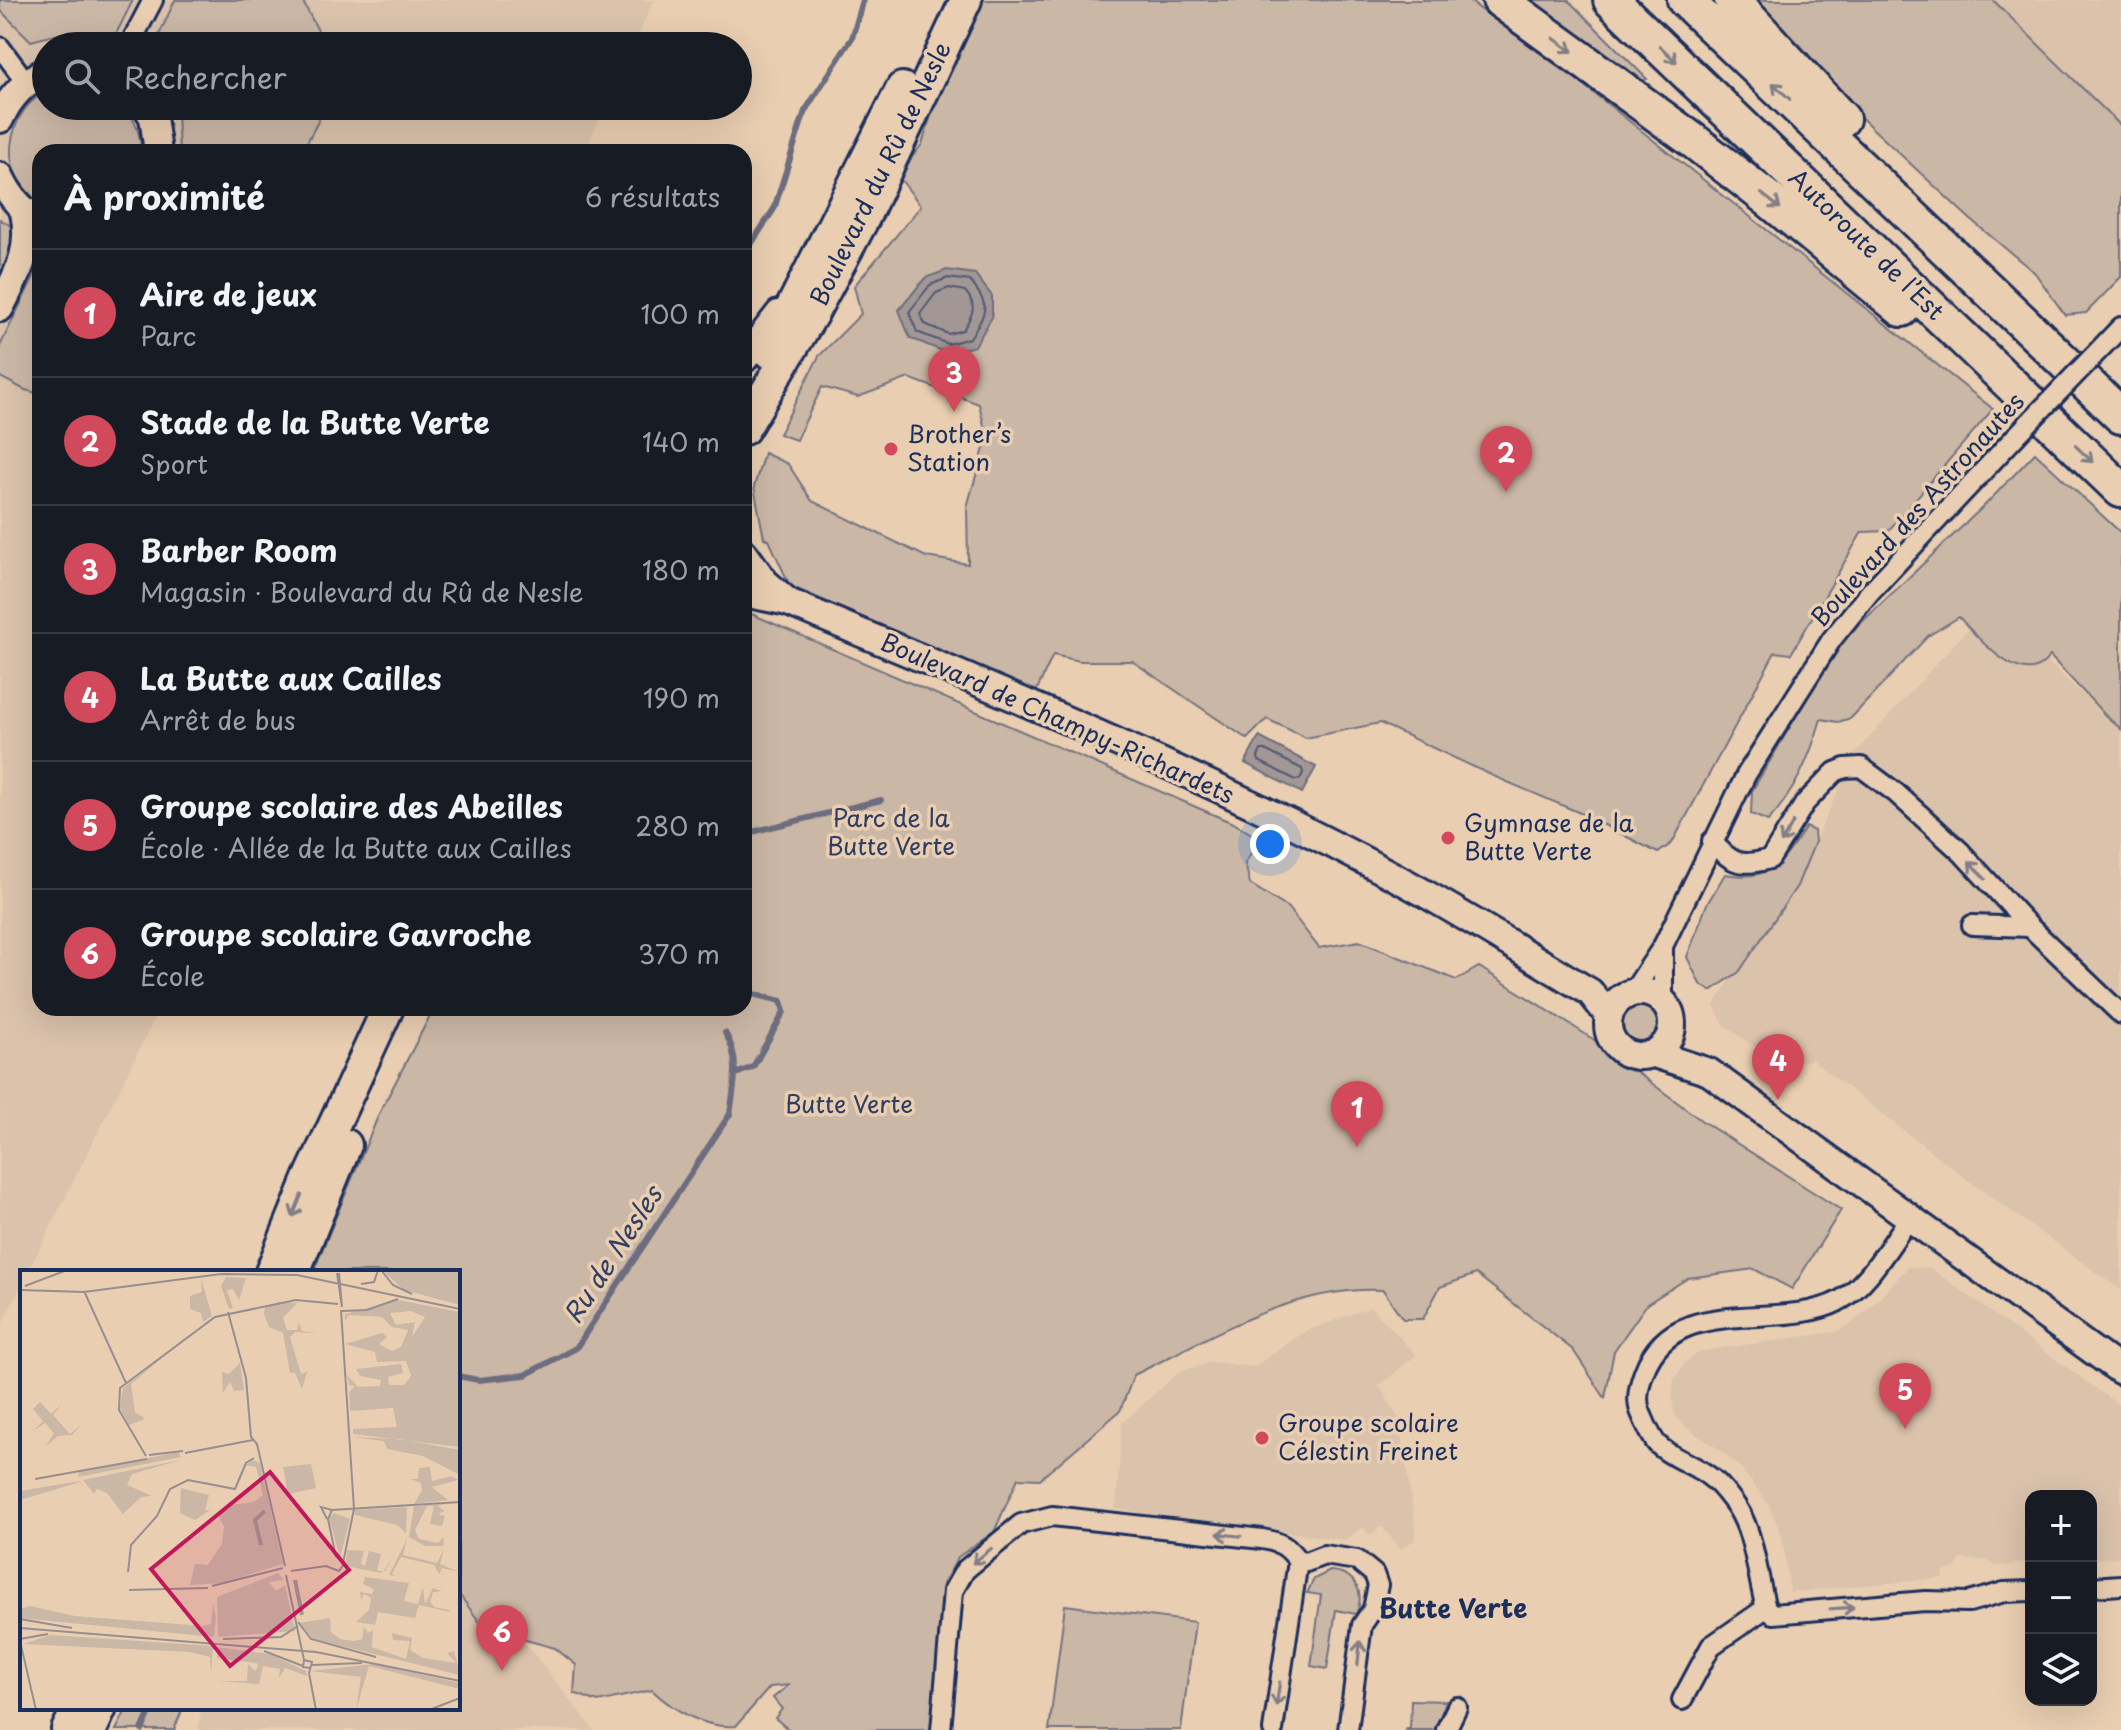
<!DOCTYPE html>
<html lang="fr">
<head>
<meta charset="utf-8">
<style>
	:root { --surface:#171b24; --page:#242831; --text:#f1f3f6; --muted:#9ea1a6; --line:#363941; --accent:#d1495b }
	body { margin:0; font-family:"Playpen Sans",sans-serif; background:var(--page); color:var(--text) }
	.controls { position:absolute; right:24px; bottom:24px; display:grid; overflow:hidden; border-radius:16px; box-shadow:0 8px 32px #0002 }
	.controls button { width:72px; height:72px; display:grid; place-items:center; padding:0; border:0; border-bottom:2px solid var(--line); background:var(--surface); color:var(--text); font:40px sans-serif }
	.you { position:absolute; left:1270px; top:844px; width:28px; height:28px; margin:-20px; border:6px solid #fff; border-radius:50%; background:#1a73e8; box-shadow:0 0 0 12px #1a73e833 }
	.badge { display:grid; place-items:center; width:52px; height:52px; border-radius:50%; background:var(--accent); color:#fff; font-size:26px; font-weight:700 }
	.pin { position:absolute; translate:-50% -66px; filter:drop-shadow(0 2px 4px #0008) }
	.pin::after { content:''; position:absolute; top:42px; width:28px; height:24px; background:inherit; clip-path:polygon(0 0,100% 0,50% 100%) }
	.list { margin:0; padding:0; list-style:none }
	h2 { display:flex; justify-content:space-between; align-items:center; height:104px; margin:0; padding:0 32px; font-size:34px }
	h2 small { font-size:26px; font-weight:400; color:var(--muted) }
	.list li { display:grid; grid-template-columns:52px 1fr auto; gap:24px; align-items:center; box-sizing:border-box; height:128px; padding:0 32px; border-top:2px solid var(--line) }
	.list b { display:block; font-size:30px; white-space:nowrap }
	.list p { margin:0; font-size:26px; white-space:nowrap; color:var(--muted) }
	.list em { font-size:26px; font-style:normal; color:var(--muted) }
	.icon { flex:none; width:44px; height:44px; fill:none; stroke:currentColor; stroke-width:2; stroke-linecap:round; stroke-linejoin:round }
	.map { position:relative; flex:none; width:2121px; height:1730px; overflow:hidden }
	.search { position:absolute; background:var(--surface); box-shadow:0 8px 32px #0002; left:32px; top:32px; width:720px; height:88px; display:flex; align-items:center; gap:20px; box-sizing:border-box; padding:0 28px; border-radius:44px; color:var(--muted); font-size:30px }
	.panel { position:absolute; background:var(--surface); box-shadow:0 8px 32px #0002; left:32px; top:144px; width:720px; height:872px; border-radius:24px }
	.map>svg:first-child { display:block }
	.built { fill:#dac2ab }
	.green { fill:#cbb7a5; stroke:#737382; stroke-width:2 }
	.water { fill:#a29795; stroke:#6c6d7f; stroke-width:2 }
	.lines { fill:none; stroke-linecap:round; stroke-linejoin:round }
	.shore { stroke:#515974; stroke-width:2 }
	.stream { stroke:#6c6d7f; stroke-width:6 }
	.street-casing { stroke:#1b2f5e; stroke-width:24 }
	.secondary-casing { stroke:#1b2f5e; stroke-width:32 }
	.primary-casing { stroke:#1b2f5e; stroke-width:36 }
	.highway-casing { stroke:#1b2f5e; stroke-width:40 }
	.street { stroke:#e9ceb1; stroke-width:18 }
	.secondary { stroke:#e9ceb1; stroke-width:26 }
	.primary { stroke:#e9ceb1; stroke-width:30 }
	.highway { stroke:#e9ceb1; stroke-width:34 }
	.street-bridge-casing { stroke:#1b2f5e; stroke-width:24; stroke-linecap:butt }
	.street-bridge { stroke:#e9ceb1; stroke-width:18 }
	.oneway { stroke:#827e88 }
	.poi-dot { fill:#d1495b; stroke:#e9ceb1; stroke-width:3 }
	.labels { text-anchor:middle; stroke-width:7; stroke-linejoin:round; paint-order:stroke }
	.street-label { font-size:24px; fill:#1b2f5e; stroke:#e9ceb1 }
	.poi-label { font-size:24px; fill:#1b2f5e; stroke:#e9ceb1; text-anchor:start }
	.park-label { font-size:24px; fill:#2d3d65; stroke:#e9ceb1 }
	.water-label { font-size:26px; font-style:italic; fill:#2f3f66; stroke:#e9ceb1 }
	.neighbourhood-label { font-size:26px; font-weight:bold; fill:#1b2f5e; stroke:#e9ceb1 }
	.inset-river { fill:none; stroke:#a29795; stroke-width:4 }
	.inset-road { fill:none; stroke:#978e90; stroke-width:2 }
	.view { fill:#c2185b; fill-opacity:0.15; stroke:#c2185b; stroke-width:4 }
	.inset-edge { fill:none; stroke:#1b2f5e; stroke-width:4 }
</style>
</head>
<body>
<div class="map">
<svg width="2121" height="1730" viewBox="0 0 2121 1730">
	<rect width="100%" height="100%" fill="#e9ceb1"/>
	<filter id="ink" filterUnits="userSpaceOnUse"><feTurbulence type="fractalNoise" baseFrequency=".0125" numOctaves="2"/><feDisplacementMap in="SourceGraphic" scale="16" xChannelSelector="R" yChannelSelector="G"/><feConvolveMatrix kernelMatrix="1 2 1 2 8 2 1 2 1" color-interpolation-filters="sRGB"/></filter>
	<g filter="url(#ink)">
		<g class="built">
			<path d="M0 0H654L633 46H46V106H605L585 152H40V1008H160L28 1272H22V1284L0 1328Z"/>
			<path d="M1993 0H2121V126L2038 44Z"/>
			<path d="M1989 606 2121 731V1290L1976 1186 1812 1060 1779 1063 1725 1026 1714 1006 1806 861 1856 752Z"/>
			<path d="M1908 1267 1930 1268 1941 1276 2121 1407V1557L2091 1559V1496H2031V1563L1996 1566 1987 1560 1961 1559 1955 1568 1943 1572V1578L1790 1592 1782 1536 1769 1505 1742 1469 1720 1450 1687 1428 1676 1417 1672 1400 1674 1380 1685 1363 1696 1354 1709 1350 1836 1332 1851 1324 1879 1299Z"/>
			<path d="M1371 1307 1416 1355 1379 1386 1399 1419 1416 1530 1414 1540 1400 1549 1382 1526 1370 1535 1363 1527 1345 1540 1116 1509 1122 1423 1179 1372 1212 1362 1254 1367 1304 1332Z"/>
			<path d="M458 1580 517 1633 594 1730H199L200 1715 203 1708H458Z"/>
		</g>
		<g class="green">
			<path d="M0 0H133L116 34C82 29 64 32 31 41L0 10Z"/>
			<path d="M175 0H302L326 46H154Z"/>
			<path d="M981 0H1468L1581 83 1993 409 1888 531 1862 532 1791 654 1775 652 1672 843 1658 853 1585 815 1491 775 1380 723 1306 738 1267 719 1247 739 1132 661H1080L1053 655 1036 692 790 586 769 540 764 538 754 487 764 453 788 464 812 501 926 557 968 564 967 507 987 438 979 404 909 378 858 397 822 387 796 440 779 434 819 356 861 314 854 286 921 206 898 176 922 144 935 103Z"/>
			<path d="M1519 0H1568L1647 79 1636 84Z"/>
			<path d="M1749 0H1993L2121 126V277L2086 313 2065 315 2035 273 1970 219 1873 129 1818 76Z"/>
			<path d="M46 92V106H124C136 120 141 134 141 152H40V204C30 195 22 187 16 175 3 146 17 105 46 92Z"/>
			<path d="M174 106H326L302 152H179L177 114Z"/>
			<path d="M0 219 14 228 17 245 0 279Z"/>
			<path d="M40 264V394L25 390 0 377V346Z"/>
			<path d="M2035 453 2121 533V729L2105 715 2050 656C2046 660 2042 666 2036 668 2011 677 1974 634 1959 617L1928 636 1851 718 1838 722 1821 719C1810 757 1795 792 1768 821L1751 814 1752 791 1840 643 1987 503Z"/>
			<path d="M747 612 1235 824 1260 839 1245 863 1250 884 1288 908 1319 948 1359 941 1456 980 1479 967 1593 1039 1702 1121 1841 1210 1792 1289 1754 1269 1688 1278 1647 1304 1614 1351 1605 1398 1573 1350 1476 1274 1440 1287 1423 1319H1403L1383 1290C1294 1285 1211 1337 1134 1375L1120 1411 1040 1479 1018 1478 994 1532 958 1557 943 1584 931 1730H789L775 1718 782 1709 773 1698 789 1685 770 1687 736 1726C706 1729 674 1711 652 1690L598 1702 574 1693 576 1665 555 1648 485 1629 458 1593V1272H313L379 1114 434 1008H744V613Z"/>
			<path d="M1806 827 1814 831 1815 842 1797 886 1739 972 1711 991 1700 984 1687 957 1707 904 1725 874C1772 882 1782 863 1806 827Z"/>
			<circle cx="1640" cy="1024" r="18"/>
			<path d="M1330 1571C1354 1572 1366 1591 1356 1614L1336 1610 1327 1669 1311 1666 1321 1595 1307 1593 1314 1579Z"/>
			<path d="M1065 1605 1195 1622 1181 1730H1049Z"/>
			<path d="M1411 1700 1446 1701 1435 1730H1405L1410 1728Z"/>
			<path d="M127 1708H183L174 1730H116Z"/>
		</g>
		<g class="water">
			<path d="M947 270 975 274 992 296V317L975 346 947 353 910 338 899 310 925 278Z"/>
			<path d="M1259 737 1316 767 1302 793 1245 763Z"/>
		</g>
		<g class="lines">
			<g class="shore">
				<path d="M948 278 970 281C992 307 986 312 970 338L948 344 917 332 909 312 930 285Z"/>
				<path d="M949 288 965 291C978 306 973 314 963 330L948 334 925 324 920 314 936 293Z"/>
				<path d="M1261 750H1265L1302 769 1303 773 1300 779 1296 780 1259 761 1258 757Z"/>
			</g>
			<g class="stream">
				<path d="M744 255 774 209 805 111 852 38 863 0"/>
				<path d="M744 834 881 800"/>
				<path d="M736 1074 753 1067 784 1012 781 1001 749 993"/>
				<path d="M458 1376 478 1380 525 1375 576 1348 730 1114C734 1087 741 1057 725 1033"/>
				<path d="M142 1730 152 1708"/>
			</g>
			<defs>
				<g id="street">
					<path d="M129 46 153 0"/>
					<path d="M0 47 26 82"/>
					<path d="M2101 348 2121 327"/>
					<path d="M1712 841C1731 864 1741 867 1770 859L1805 803 1835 772 1845 768 1861 767 1896 793 1961 852 2030 927 2121 1014"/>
					<path d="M1972 925 2030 927"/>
					<path d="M1663 946V1002"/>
					<path d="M1632 993 1663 946 1746 775 1832 639 1870 592 2016 436"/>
					<path d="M1910 1218C1889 1245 1869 1284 1839 1301 1778 1333 1674 1290 1644 1372 1639 1385 1635 1400 1641 1413 1645 1422 1651 1438 1658 1445 1673 1459 1694 1464 1710 1477 1718 1482 1725 1491 1731 1499 1755 1528 1756 1573 1766 1608L1773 1614 1925 1601 1969 1602 2004 1592 2031 1591"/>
					<path d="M1298 1561 1306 1562 1324 1555 1357 1560 1374 1574 1378 1585 1373 1609 1362 1625 1348 1730"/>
					<path d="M2091 1587 2121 1585"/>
					<path d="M1682 1700 1711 1646 1766 1608"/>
					<path d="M941 1730 953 1591 965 1570 1021 1524 1052 1516 1262 1539C1280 1542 1288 1546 1298 1561L1273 1730"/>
					<path d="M1446 1730 1457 1707"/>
				</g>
				<g id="secondary">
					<path d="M146 106 153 117 158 152"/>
					<path d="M0 119C10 96 24 83 46 71"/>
					<path d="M0 176C9 195 20 210 39 220"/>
					<path d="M0 308C17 274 32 252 24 212"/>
					<path d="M744 359 779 314"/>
					<path d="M744 553 765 582 788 602"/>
					<path d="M744 593 788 602C993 689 1201 772 1397 878 1462 913 1526 954 1590 992L1609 1016"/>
					<circle cx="1640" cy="1024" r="32"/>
					<path d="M1654 1054 1709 1072 2121 1371"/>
				</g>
				<g id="primary">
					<path d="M769 352 902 88"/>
					<path d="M744 429 813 313 864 218 966 0"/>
					<path d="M271 1272 309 1179 388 1008"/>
					<path d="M294 1272 346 1145"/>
					<path d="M67 1730 78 1708"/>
					<path d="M91 1730 101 1708"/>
				</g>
				<g id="highway">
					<path d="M1500 0 1695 142 1772 202 1902 309"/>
					<path d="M1611 0 2121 490"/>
					<path d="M1685 0 2121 416"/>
					<path d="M1732 0 1842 119"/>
				</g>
			</defs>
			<use href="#street" class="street-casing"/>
			<use href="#secondary" class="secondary-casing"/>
			<use href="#primary" class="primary-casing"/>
			<use href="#highway" class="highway-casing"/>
			<use href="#street" class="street"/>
			<use href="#secondary" class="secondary"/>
			<use href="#primary" class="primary"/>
			<use href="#highway" class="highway"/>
			<defs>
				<path id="street-bridge" d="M2016 436 2101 348"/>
			</defs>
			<use href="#street-bridge" class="street-bridge-casing"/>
			<use href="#street-bridge" class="street-bridge"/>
		</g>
		<defs><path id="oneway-shaft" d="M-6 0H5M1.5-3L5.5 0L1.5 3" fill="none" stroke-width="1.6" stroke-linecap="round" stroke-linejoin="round" transform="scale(2)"/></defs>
		<g class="oneway">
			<use href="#oneway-shaft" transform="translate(1563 45) rotate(36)"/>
			<use href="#oneway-shaft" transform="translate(1668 54) rotate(44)"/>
			<use href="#oneway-shaft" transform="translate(1781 91) rotate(-137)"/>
			<use href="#oneway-shaft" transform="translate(1771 201) rotate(38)"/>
			<use href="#oneway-shaft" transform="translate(2084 454) rotate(44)"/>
			<use href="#oneway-shaft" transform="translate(1787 833) rotate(120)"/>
			<use href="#oneway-shaft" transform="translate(1977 870) rotate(-133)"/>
			<use href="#oneway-shaft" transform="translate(297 1206) rotate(112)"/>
			<use href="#oneway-shaft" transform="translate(1229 1535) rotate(-174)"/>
			<use href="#oneway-shaft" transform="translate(982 1556) rotate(141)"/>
			<use href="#oneway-shaft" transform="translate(1842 1608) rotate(-4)"/>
			<use href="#oneway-shaft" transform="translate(1359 1653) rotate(-84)"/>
			<use href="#oneway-shaft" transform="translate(1278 1694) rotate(98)"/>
		</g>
	</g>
	<g class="poi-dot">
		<circle cx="891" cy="449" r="8"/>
		<circle cx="1448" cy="838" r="8"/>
		<circle cx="1262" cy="1438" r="8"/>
	</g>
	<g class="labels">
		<g class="street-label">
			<text transform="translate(881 174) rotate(-64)" y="8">Boulevard du Rû de Nesle</text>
			<text transform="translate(1866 245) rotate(44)" y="8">Autoroute de l’Est</text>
			<text transform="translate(1918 510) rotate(-48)" y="8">Boulevard des Astronautes</text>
			<text transform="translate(1057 719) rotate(24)" y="8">Boulevard de Champy-Richardets</text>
		</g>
		<g class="poi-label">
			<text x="907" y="443">Brother’s<tspan x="907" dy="28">Station</tspan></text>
			<text x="1464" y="832">Gymnase de la<tspan x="1464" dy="28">Butte Verte</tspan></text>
			<text x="1278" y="1432">Groupe scolaire<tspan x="1278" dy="28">Célestin Freinet</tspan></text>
		</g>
		<g class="park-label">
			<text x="891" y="827">Parc de la<tspan x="891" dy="28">Butte Verte</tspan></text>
			<text x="849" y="1113">Butte Verte</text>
		</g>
		<g class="water-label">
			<text transform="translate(613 1255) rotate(-57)" y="9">Ru de Nesles</text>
		</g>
		<g class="neighbourhood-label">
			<text x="1453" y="1618">Butte Verte</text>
		</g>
	</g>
	<g transform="translate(20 1270)">
		<rect width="440" height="440" fill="#e9ceb1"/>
		<path d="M362 0H440V35L384 20ZM206 7 226 8 219 30 213 19 207 20 213 38 209 39 201 16ZM181 8 192 46 183 52 181 43 170 39V26L182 22ZM378 30 440 42V177L333 164V159L377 157 373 138 330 141 329 122 335 116 329 115 327 105 338 117 360 116 361 110 340 106 336 99 381 94 383 103 368 107 369 115H384L391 106 386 91 357 92 355 82 325 74 362 63 367 67 359 74 372 81 381 77 388 60 372 57 362 47 329 45 325 50V44ZM391 41 405 47 392 67 395 52 376 55 370 43ZM259 32 277 33 263 48 267 60H277L279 53 282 61 297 63 275 62 270 67 281 104 287 102 282 119 275 103H270L263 63 249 57 244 44 245 37ZM158 75 111 114 115 142 125 149 109 155 100 138 103 118ZM220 93 224 120 214 121 210 112 203 123 202 102 209 104ZM20 132 31 144 42 134 33 145 50 164 61 155 52 165 38 166 26 176 34 163 25 153 13 161 23 151 13 139ZM332 167 379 169 440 180V205L403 186 367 179 364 171ZM158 182 161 187 58 207 59 202ZM161 190 112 204 107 215 132 226 121 227 103 244 87 223 77 219 74 224 63 210ZM233 190 240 193 263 294 202 313 170 315 175 294 188 295 202 274 204 256 197 244 209 239 211 230V235L234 232 243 225 236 197 226 195ZM291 194 296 218 268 224 263 197ZM410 197 412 211 432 206 438 210 412 217 428 230 394 234 402 220 401 213 391 209H398L399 198ZM60 211 65 218 60 212 0 230V221ZM161 218 189 225 185 240H190L175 250 160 243ZM429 234 417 236 425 241 418 244 425 246 422 256 410 254 414 236H407L395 260 399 269 418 273 424 267 423 276H405L389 267 394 236ZM387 237 386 263 377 255 335 245V240ZM314 243 330 249 320 288 309 248ZM387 269 383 285 417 293 424 279 420 294 439 302 422 298 419 304 414 295 381 287 372 304 376 306 369 305ZM327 280 344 281 341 294 345 296 349 281 361 284 357 300 363 302 374 286 365 301 361 303 326 296ZM258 303 264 310 249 312 256 321 265 315 275 361 198 367 197 327ZM345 307 389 313 384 331 398 334 403 317 405 334 413 318 422 321 413 322 410 332 414 337 429 340 430 342 399 335 395 348 358 342 355 355 336 352 349 340 351 328 344 324 341 330 340 322 352 324 354 319 343 314ZM193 334 196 347 194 367 0 348V339L10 336 55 346 183 356 191 354ZM310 348 311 362 320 369 334 371 342 369 344 357 348 363 353 360 352 377 386 389 390 371 373 370 372 363 392 368 390 380 403 388 436 393 427 383 434 381 440 405 293 369 279 353ZM31 365 193 376 191 404 190 387 170 382 3 374ZM197 377 250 384 286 401 287 406 265 398 259 408 260 399 243 396 239 414 198 411H227L228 394 235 401 238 397 237 393 197 388ZM354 394 440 413V419L349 396 336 440 341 407 290 401Z" fill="#cbb7a5" fill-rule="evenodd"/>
		<path class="inset-river" d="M241 275 235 250 245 241M275 310 282 345"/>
		<path class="inset-road" d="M361 0 373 15 392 24M317 3 322 37 319 3M201 4 277 5 440 39M341 14 354 12 358 0M5 16 47 0M0 20 64 22 201 4M64 21 106 113M276 30 318 34M321 40 334 239 323 293M322 41 347 40 378 29M208 42 226 108 231 167 237 174 265 296M165 183 233 170M129 185 163 181M126 186 99 140 100 118 195 47 276 30M15 209 127 189M312 240 440 232M312 240 308 249 316 287M307 249 301 237 312 240M271 301 306 296 319 301 324 294 316 286M108 302 111 275 137 246 150 219 168 210 215 219 226 193 234 188M266 305 284 390M192 316 263 298M109 320 188 318M0 349 52 358M278 352 291 369 356 387M0 358 296 382 440 411M0 369 28 364M203 369 261 367 278 356M0 371 16 440M244 381 283 396M292 395 342 393M290 398 283 397 284 390 292 392 289 403 296 440M409 440 440 428"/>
		<path class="view" d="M250 202 329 300 210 396 131 299Z"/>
		<rect width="440" height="440" class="inset-edge"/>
	</g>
</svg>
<div class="controls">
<button>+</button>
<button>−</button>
<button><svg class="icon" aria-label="layers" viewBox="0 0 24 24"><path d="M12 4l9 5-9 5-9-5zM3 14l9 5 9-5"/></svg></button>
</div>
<div class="you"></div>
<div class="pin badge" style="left:1357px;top:1147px">1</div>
<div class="pin badge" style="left:1506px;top:492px">2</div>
<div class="pin badge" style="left:954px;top:412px">3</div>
<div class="pin badge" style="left:1778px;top:1100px">4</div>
<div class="pin badge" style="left:1905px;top:1429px">5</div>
<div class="pin badge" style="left:502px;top:1671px">6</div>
<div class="search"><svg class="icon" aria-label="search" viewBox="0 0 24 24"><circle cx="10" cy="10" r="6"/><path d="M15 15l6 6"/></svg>Rechercher</div>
<section class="panel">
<h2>À proximité<small>6 résultats</small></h2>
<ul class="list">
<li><span class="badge">1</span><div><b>Aire de jeux</b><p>Parc</p></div><em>100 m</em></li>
<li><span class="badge">2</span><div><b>Stade de la Butte Verte</b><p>Sport</p></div><em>140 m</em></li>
<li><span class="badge">3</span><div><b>Barber Room</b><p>Magasin · Boulevard du Rû de Nesle</p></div><em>180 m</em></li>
<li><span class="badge">4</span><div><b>La Butte aux Cailles</b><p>Arrêt de bus</p></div><em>190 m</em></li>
<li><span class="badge">5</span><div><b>Groupe scolaire des Abeilles</b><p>École · Allée de la Butte aux Cailles</p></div><em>280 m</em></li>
<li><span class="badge">6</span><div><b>Groupe scolaire Gavroche</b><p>École</p></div><em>370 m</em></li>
</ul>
</section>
</div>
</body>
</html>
